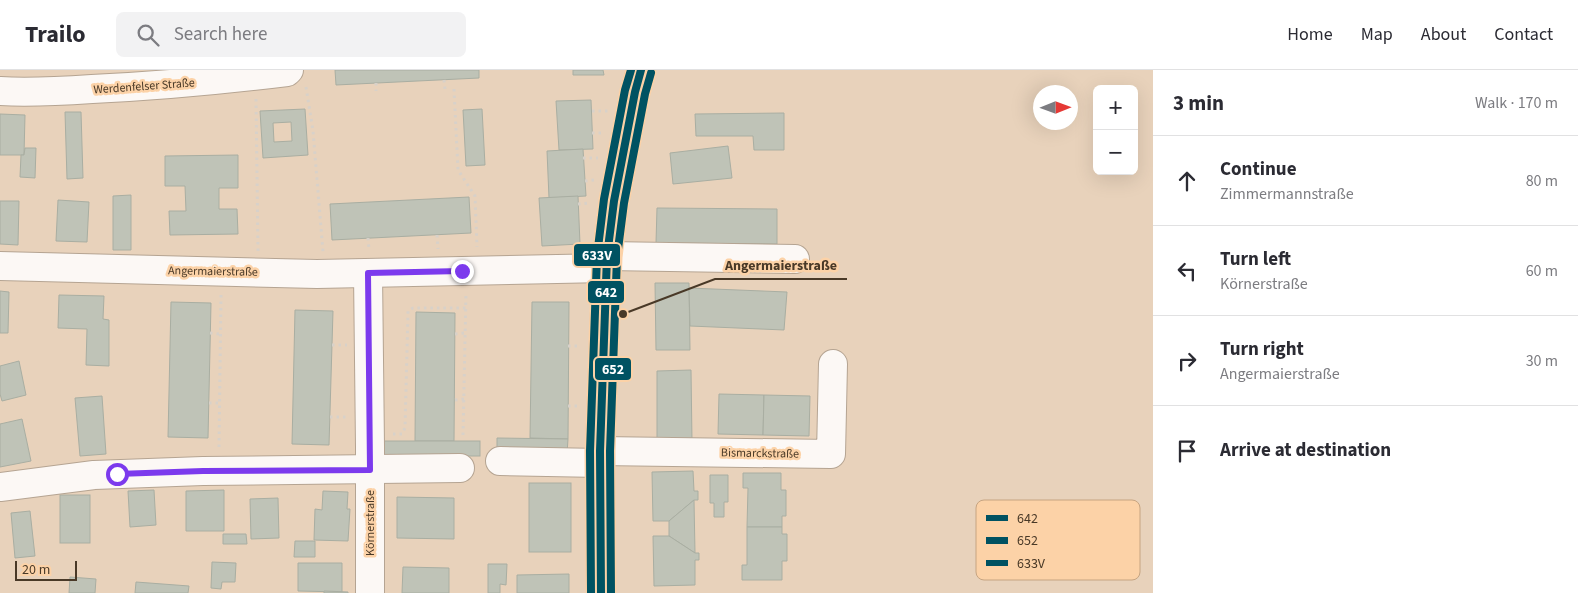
<!DOCTYPE html>
<html lang="en">
<head>
<meta charset="utf-8">
<style>
	:root { --surface:#fff; --page:#f2f2f3; --text:#2b2b33; --muted:#7c7c81; --line:#e1e1e2 }
	body { margin:0; font-family:"Source Sans 3",sans-serif; background:var(--page); color:var(--text) }
	.controls { position:absolute; right:15px; top:15px; display:grid; overflow:hidden; border-radius:8px; box-shadow:0 5px 20px #0002 }
	.controls button { width:45px; height:45px; display:grid; place-items:center; padding:0; border:0; border-bottom:1px solid var(--line); background:var(--surface); color:var(--text); font:25px sans-serif }
	.compass { position:absolute; left:1033px; top:15px; width:45px; height:45px; border-radius:50%; background:var(--surface); box-shadow:0 5px 20px #0002; rotate:89deg }
	.scale { position:absolute; left:15px; bottom:12px; width:62px; box-sizing:border-box; padding-left:5px; border:2px solid #493927; border-top:0; font-size:14px; line-height:18px; white-space:nowrap; color:#493927; -webkit-text-stroke:4px #fcd2a7; paint-order:stroke }
	.stop { position:absolute; width:15px; height:15px; margin:-11px; border:4px solid #7c3aed; border-radius:50%; background:#fff }
	.stop.end { background:#7c3aed; border-color:#fff; box-shadow:0 1px 5px #0008 }
	.list { margin:0; padding:0; list-style:none }
	h2 { display:flex; justify-content:space-between; align-items:center; height:65px; margin:0; padding:0 20px; font-size:21px }
	h2 small { font-size:16px; font-weight:400; color:var(--muted) }
	.list li { display:grid; grid-template-columns:32px 1fr auto; gap:15px; align-items:center; box-sizing:border-box; height:90px; padding:0 20px; border-top:1px solid var(--line) }
	.list b { display:block; font-size:19px; white-space:nowrap }
	.list p { margin:0; font-size:16px; white-space:nowrap; color:var(--muted) }
	.list em { font-size:16px; font-style:normal; color:var(--muted) }
	.icon { flex:none; width:28px; height:28px; fill:none; stroke:currentColor; stroke-width:2; stroke-linecap:round; stroke-linejoin:round }
	.map { position:relative; flex:none; width:1153px; height:523px; overflow:hidden }
	header { display:flex; align-items:center; gap:30px; box-sizing:border-box; height:70px; padding:0 25px; background:var(--surface); border-bottom:1px solid var(--line) }
	header strong { font-size:24px }
	nav { display:flex; gap:28px; margin-inline-start:auto; font-size:18px }
	.search { width:350px; height:45px; background:var(--page); display:flex; align-items:center; gap:12px; box-sizing:border-box; padding:0 18px; border-radius:8px; color:var(--muted); font-size:19px }
	main { display:flex }
	aside { flex:1; background:var(--surface) }
	.map>svg:first-child { display:block }
	.building { fill:#bfc3b7; stroke:#a9aea2; fill-rule:evenodd }
	.lines { fill:none; stroke-linecap:round; stroke-linejoin:round }
	.minor-casing { stroke:#b5a492; stroke-width:30 }
	.path { stroke:#d8d1c9; stroke-width:3; stroke-dasharray:2.5 4; stroke-linecap:butt }
	.minor { stroke:#fcf8f5; stroke-width:28 }
	.bus-1-casing { stroke:#fcd2a7; stroke-width:11 }
	.bus-2-casing { stroke:#fcd2a7; stroke-width:11 }
	.bus-3-casing { stroke:#fcd2a7; stroke-width:11 }
	.bus-1 { stroke:#005262; stroke-width:8 }
	.bus-2 { stroke:#005262; stroke-width:8 }
	.bus-3 { stroke:#005262; stroke-width:8 }
	.route { stroke:#7c3aed; stroke-width:6 }
	.labels { text-anchor:middle; stroke-width:5; stroke-linejoin:round; paint-order:stroke }
	.street-label { font-size:12px; fill:#493927; stroke:#fcd2a7 }
	.key { fill:#fcd2a7; stroke:#c6a481; stroke-width:1 }
	.key-label { font-size:14px; fill:#493927 }
	.leader { fill:none; stroke:#493927; stroke-width:2 }
	.callout-dot { fill:#493927; stroke:#fcd2a7; stroke-width:2 }
	.callout-label { font-size:14px; text-anchor:middle; font-weight:bold; fill:#493927; stroke:#fcd2a7; stroke-width:5; stroke-linejoin:round; paint-order:stroke }
	.line-badge { stroke:#fcd2a7; stroke-width:2 }
	.badge-label { font-size:14px; text-anchor:middle; font-weight:bold; fill:#fff }
</style>
</head>
<body>
<header>
<strong>Trailo</strong>
<div class="search"><svg class="icon" aria-label="search" viewBox="0 0 24 24"><circle cx="10" cy="10" r="6"/><path d="M15 15l6 6"/></svg>Search here</div>
<nav><a>Home</a><a>Map</a><a>About</a><a>Contact</a></nav>
</header>
<main>
<div class="map">
<svg width="1153" height="523" viewBox="0 0 1153 523">
	<rect width="100%" height="100%" fill="#e8d2bb"/>
	<g class="building">
		<path d="M335 0H479V8L336 15Z"/>
		<path d="M573 0H603L604 5H573Z"/>
		<path d="M591 30 593 79 559 80 556 31Z"/>
		<path d="M305 39 308 85 263 88 260 41ZM291 52 292 71 274 72 273 53Z"/>
		<path d="M482 39 485 95 466 96 463 40Z"/>
		<path d="M65 42H81L83 108 67 109Z"/>
		<path d="M784 43V80H754L753 66H696L695 44Z"/>
		<path d="M0 44 25 45 24 85H0Z"/>
		<path d="M728 76 732 108 673 114 670 83Z"/>
		<path d="M25 78H36L35 108 20 107 21 85H24Z"/>
		<path d="M583 79 586 126 549 128 547 81Z"/>
		<path d="M238 85V118H219V139H237L238 164 170 165 169 141H186L185 116H165V86Z"/>
		<path d="M131 125V180H113V126Z"/>
		<path d="M578 126 580 174 542 176 539 128Z"/>
		<path d="M469 127 471 163 332 170 330 134Z"/>
		<path d="M58 130 89 132 87 172 56 171Z"/>
		<path d="M0 131H19L18 175 0 174Z"/>
		<path d="M657 138 777 139V174L656 173Z"/>
		<path d="M655 213H689L690 280H656Z"/>
		<path d="M689 218 787 222 784 260 690 256Z"/>
		<path d="M0 221 9 222 8 263H0Z"/>
		<path d="M59 225 104 226 103 249 109 250V296L86 295 87 259 58 258Z"/>
		<path d="M171 232 211 233 208 368 168 367Z"/>
		<path d="M532 232H569L568 369 530 368Z"/>
		<path d="M295 240 333 241 329 375 292 374Z"/>
		<path d="M416 242 455 243 454 371H415Z"/>
		<path d="M19 291 26 325 2 331 0 324V296Z"/>
		<path d="M691 300 692 372H657V301Z"/>
		<path d="M719 324 764 325 763 365 718 364Z"/>
		<path d="M764 325 810 326 809 366 763 365Z"/>
		<path d="M102 326 106 384 80 386 75 328Z"/>
		<path d="M22 349 31 391 0 397V354Z"/>
		<path d="M497 368 568 369 567 384H497Z"/>
		<rect x="384" y="371" width="96" height="15"/>
		<path d="M693 401 694 421H698V430H694L669 451H653L652 402Z"/>
		<path d="M743 403H781V420H786V446H782V457H747L748 418H743Z"/>
		<path d="M710 405H728V432H724V447H714V433H710Z"/>
		<rect x="529" y="413" width="42" height="69"/>
		<path d="M154 420 156 455 130 457 128 421Z"/>
		<path d="M224 420V461H186V421Z"/>
		<path d="M323 421 348 422 347 439H350L348 471 314 470 315 439 322 440Z"/>
		<rect x="60" y="425" width="30" height="48"/>
		<path d="M397 427 454 428V469L397 468Z"/>
		<path d="M278 428 279 468 251 469 250 429Z"/>
		<path d="M694 430 695 483 669 466V451Z"/>
		<path d="M30 441 35 486 15 488 11 443Z"/>
		<path d="M747 457H782V464H787V491H782V510H742V495H747Z"/>
		<path d="M223 464H246L247 474H223Z"/>
		<path d="M653 466H669L695 483H699V490H695V515L654 516Z"/>
		<path d="M295 471H315V487H294Z"/>
		<path d="M212 492 236 493 235 512H222L221 519 211 518Z"/>
		<path d="M298 493H342V522L298 521Z"/>
		<path d="M488 494H507L506 515 500 514V523H488Z"/>
		<path d="M403 497 449 498V523H402Z"/>
		<path d="M569 504V523H517V505Z"/>
		<path d="M70 507 96 509 95 523H69Z"/>
		<path d="M136 512 189 516 188 523H135Z"/>
		<path d="M324 521 348 522V523H324Z"/>
	</g>
	<g class="lines">
		<defs>
			<g id="minor">
				<path d="M0 21C30 23 62 21 92 19 157 16 222 10 287 2L289 0"/>
				<path d="M607 186 795 189"/>
				<path d="M0 196 317 204 606 198"/>
				<path d="M368 203 370 377V523"/>
				<path d="M600 381 831 384 833 294"/>
				<path d="M500 391 600 393"/>
				<path d="M0 417 94 405 203 401 460 398"/>
				<path d="M601 523 600 381 607 186 614 131 635 22 641 0"/>
			</g>
		</defs>
		<use href="#minor" class="minor-casing"/>
		<g class="path">
			<path d="M444 10 445 19"/>
			<path d="M376 13V21"/>
			<path d="M306 17 313 61 323 182"/>
			<path d="M454 19 458 100 475 126 477 177"/>
			<path d="M256 29 258 181"/>
			<path d="M592 41H609"/>
			<path d="M592 63H604"/>
			<path d="M583 88H598"/>
			<path d="M585 111 594 110"/>
			<path d="M578 134 590 133"/>
			<path d="M437 165 438 179"/>
			<path d="M368 168 369 180"/>
			<path d="M210 263 220 264"/>
			<path d="M455 264 465 263"/>
			<path d="M332 275H347"/>
			<path d="M568 276H580"/>
			<path d="M455 330 464 329"/>
			<path d="M209 333H219"/>
			<path d="M568 336H577"/>
			<path d="M330 347H347"/>
			<path d="M393 364H402L405 358 408 241 413 238H466"/>
			<path d="M463 365 466 224"/>
			<path d="M219 377 221 225"/>
		</g>
		<use href="#minor" class="minor"/>
		<defs>
			<path id="bus-1" d="M601 523 600 381 607 186 614 131 635 22 641 0"/>
			<path id="bus-2" d="M611 523 610 381 617 187 624 133 645 24 651 3"/>
			<path id="bus-3" d="M591 523 590 381 597 186 604 129 625 20 631 0"/>
		</defs>
		<use href="#bus-1" class="bus-1-casing"/>
		<use href="#bus-2" class="bus-2-casing"/>
		<use href="#bus-3" class="bus-3-casing"/>
		<use href="#bus-1" class="bus-1"/>
		<use href="#bus-2" class="bus-2"/>
		<use href="#bus-3" class="bus-3"/>
	</g>
	<g class="lines">
		<path class="route" d="M117 404 203 401 370 400 368 203 462 201"/>
	</g>
	<g class="labels">
		<g class="street-label">
			<text transform="translate(144 16) rotate(-4)" y="4">Werdenfelser Straße</text>
			<text transform="translate(213 201) rotate(1)" y="4">Angermaierstraße</text>
			<text transform="translate(760 383) rotate(1)" y="4">Bismarckstraße</text>
			<text transform="translate(370 453) rotate(-90)" y="4">Körnerstraße</text>
		</g>
	</g>
	<rect x="976" y="430" width="164" height="80" rx="8" class="key"/>
	<rect x="986" y="445" width="22" height="6" fill="#005262"/>
	<rect x="986" y="467" width="22" height="7" fill="#005262"/>
	<rect x="986" y="490" width="22" height="6" fill="#005262"/>
	<g class="key-label">
		<text x="1017" y="453">642</text>
		<text x="1017" y="475">652</text>
		<text x="1017" y="498">633V</text>
	</g>
	<path class="leader" d="M623 244L715 209H847"/>
	<circle class="callout-dot" cx="623" cy="244" r="5"/>
	<g class="callout-label">
		<text x="781" y="200">Angermaierstraße</text>
	</g>
	<g class="line-badge">
		<rect x="573" y="173" width="48" height="24" rx="5" fill="#005262"/>
		<rect x="587" y="210" width="38" height="24" rx="5" fill="#005262"/>
		<rect x="594" y="287" width="38" height="24" rx="5" fill="#005262"/>
	</g>
	<g class="badge-label">
		<text x="597" y="190">633V</text>
		<text x="606" y="227">642</text>
		<text x="613" y="304">652</text>
	</g>
</svg>
<div class="controls">
<button>+</button>
<button>−</button>
</div>
<svg class="compass" viewBox="-18 -18 36 36"><path d="M0-13l5 13h-10z" fill="#e53935"/><path d="M0 13l5-13h-10z" fill="#7c7c81"/></svg>
<div class="scale">20 m</div>
<div class="stop" style="left:117px;top:404px"></div>
<div class="stop end" style="left:462px;top:201px"></div>
</div>
<aside>
<h2>3 min<small>Walk · 170 m</small></h2>
<ul class="list">
<li><svg class="icon" aria-label="ahead" viewBox="0 0 24 24"><path d="M12 20V5M6 11l6-6 6 6"/></svg><div><b>Continue</b><p>Zimmermannstraße</p></div><em>80 m</em></li>
<li><svg class="icon" aria-label="left" viewBox="0 0 24 24"><path d="M17 20v-9H6M10 6l-5 5 5 5"/></svg><div><b>Turn left</b><p>Körnerstraße</p></div><em>60 m</em></li>
<li><svg class="icon" aria-label="right" viewBox="0 0 24 24"><path d="M7 20v-9h11M14 6l5 5-5 5"/></svg><div><b>Turn right</b><p>Angermaierstraße</p></div><em>30 m</em></li>
<li><svg class="icon" aria-label="arrive" viewBox="0 0 24 24"><path d="M6 21V4h12l-3 4 3 4H6"/></svg><div><b>Arrive at destination</b></div></li>
</ul>
</aside>
</main>
</body>
</html>
